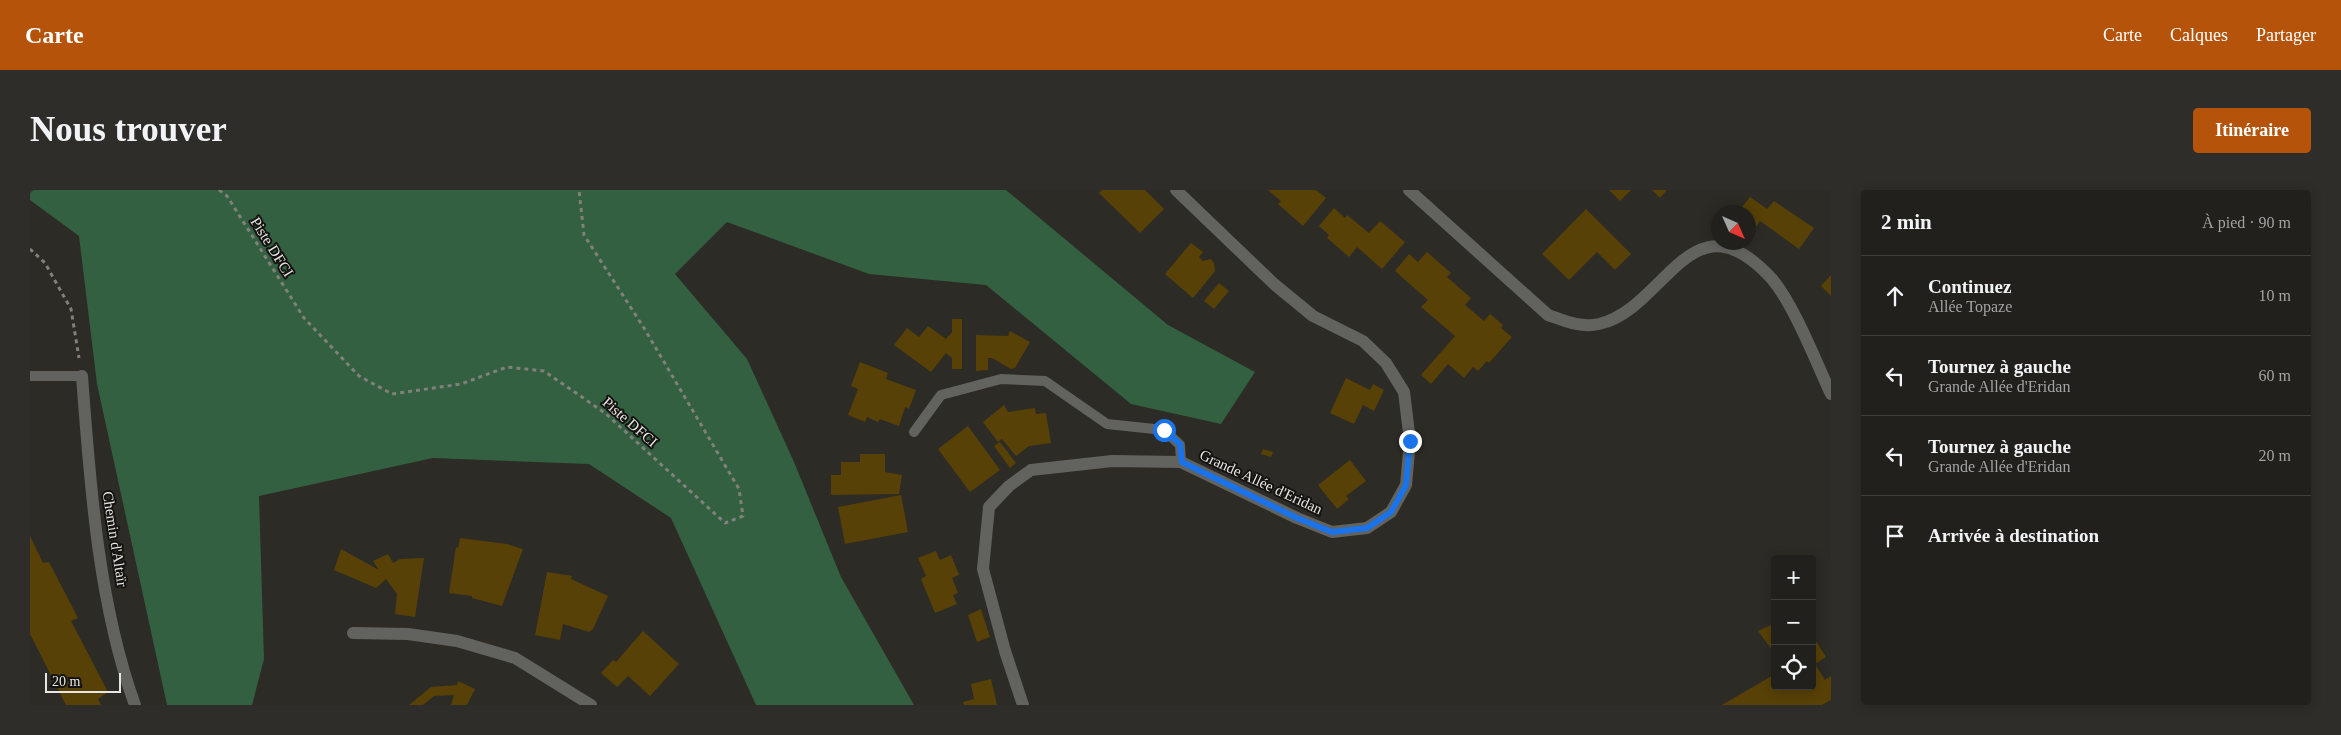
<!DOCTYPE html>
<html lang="fr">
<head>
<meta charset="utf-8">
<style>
	:root { --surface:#22201c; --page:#2e2d29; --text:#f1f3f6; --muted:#a2a3a3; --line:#3f3e3b; --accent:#b45309 }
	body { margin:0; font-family:"Times New Roman",serif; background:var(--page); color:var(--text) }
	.controls { position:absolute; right:15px; bottom:15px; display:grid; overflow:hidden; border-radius:5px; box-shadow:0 2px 12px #0003 }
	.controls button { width:45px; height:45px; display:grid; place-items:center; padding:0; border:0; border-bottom:1px solid var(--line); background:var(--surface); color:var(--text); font:25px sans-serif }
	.compass { position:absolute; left:1681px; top:15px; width:45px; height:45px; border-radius:50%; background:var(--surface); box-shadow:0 2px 12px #0003; rotate:135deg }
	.scale { position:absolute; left:15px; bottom:12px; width:76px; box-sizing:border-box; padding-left:5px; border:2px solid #e7e6e2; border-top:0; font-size:14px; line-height:18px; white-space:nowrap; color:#e7e6e2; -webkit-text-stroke:4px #141311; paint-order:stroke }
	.stop { position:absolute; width:15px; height:15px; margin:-11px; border:4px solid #1a73e8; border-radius:50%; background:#fff }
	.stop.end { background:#1a73e8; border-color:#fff; box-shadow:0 1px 5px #0008 }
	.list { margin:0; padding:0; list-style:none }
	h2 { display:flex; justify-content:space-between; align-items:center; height:65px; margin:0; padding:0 20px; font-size:21px }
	h2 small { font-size:16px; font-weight:400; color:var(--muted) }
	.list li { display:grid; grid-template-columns:32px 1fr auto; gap:15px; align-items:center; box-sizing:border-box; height:80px; padding:0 20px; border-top:1px solid var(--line) }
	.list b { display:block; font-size:19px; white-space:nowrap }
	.list p { margin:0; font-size:16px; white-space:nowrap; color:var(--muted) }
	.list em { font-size:16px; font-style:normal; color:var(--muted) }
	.icon { flex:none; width:28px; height:28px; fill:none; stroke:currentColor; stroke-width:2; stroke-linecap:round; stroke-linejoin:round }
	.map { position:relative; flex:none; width:1801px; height:515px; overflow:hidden; border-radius:5px }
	header { display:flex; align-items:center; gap:30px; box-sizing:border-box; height:70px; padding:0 25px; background:var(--accent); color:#fff }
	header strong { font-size:24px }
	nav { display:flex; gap:28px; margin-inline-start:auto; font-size:18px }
	.intro { display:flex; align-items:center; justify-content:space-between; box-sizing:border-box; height:120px; padding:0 30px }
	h1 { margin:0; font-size:35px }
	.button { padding:12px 22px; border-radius:5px; background:var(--accent); color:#fff; font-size:18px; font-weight:700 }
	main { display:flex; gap:30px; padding:0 30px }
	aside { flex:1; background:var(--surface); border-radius:5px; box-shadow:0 2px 12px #0003 }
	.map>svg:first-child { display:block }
	.green { fill:#336040 }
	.building { fill:#574107 }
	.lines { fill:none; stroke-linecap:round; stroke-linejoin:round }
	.path { stroke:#82807b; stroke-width:3; stroke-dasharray:4 4; stroke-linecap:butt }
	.lane { stroke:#62625f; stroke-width:10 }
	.street { stroke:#62625f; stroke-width:12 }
	.route { stroke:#1a73e8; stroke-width:6 }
	.labels { text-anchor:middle; stroke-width:4; stroke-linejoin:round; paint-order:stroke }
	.street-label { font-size:15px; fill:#e7e6e2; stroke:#141311 }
</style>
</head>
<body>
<header>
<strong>Carte</strong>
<nav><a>Carte</a><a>Calques</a><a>Partager</a></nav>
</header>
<div class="intro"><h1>Nous trouver</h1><a class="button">Itinéraire</a></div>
<main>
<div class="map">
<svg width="1801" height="515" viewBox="0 0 1801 515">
	<rect width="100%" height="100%" fill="#2d2b25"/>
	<path class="green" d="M0 0H976L1138 135 1225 182 1191 234 1101 214 956 95 839 84 697 32 645 84 717 169 764 272 811 387 884 515H726L641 328 559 274 403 268 229 306 234 469 222 515H137L67 194 49 46 0 10Z"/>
	<g class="building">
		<path d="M1072 0H1115L1134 19 1110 43 1069 3Z"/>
		<path d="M1238 0H1286L1296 8 1273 36 1248 14 1251 11Z"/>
		<path d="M1579 0H1601L1590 11Z"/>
		<path d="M1622 0H1637L1630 8Z"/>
		<path d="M1720 7 1737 19 1744 11 1784 38 1769 59 1730 31 1725 38 1718 34V22H1708Z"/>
		<path d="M1304 18 1315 28 1317 25 1339 43 1350 31 1375 52 1352 79 1327 57 1319 67 1297 48 1299 45 1289 36Z"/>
		<path d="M1556 19 1601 64 1585 80 1567 62 1539 90 1512 64Z"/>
		<path d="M1161 53 1173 62 1169 67 1173 71 1181 69 1184 73 1185 81 1163 108 1135 84Z"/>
		<path d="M1397 62 1421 83 1417 87 1441 108 1435 115 1454 131 1460 124 1473 135 1471 138 1482 147 1459 173 1457 171 1448 181 1443 177 1434 188 1418 174 1401 194 1391 185 1425 146 1391 117 1398 110 1365 81 1379 64 1388 72Z"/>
		<path d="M1801 85V106L1791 96Z"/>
		<path d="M1189 93 1199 101 1184 119 1174 111Z"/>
		<path d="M922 129H932V179H922V168L916 163 901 182 864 155 877 138 889 147 898 136 916 149 922 142Z"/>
		<path d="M980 141 1000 152 985 178 981 179 962 168H958V180L946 181V145L978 146Z"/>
		<path d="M830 172 858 183 856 189 886 200 879 219 875 217 869 236 850 229 848 232 837 227 835 232 818 225 828 199 821 196Z"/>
		<path d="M1316 188 1340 200 1343 194 1354 200 1344 221 1333 215 1324 234 1300 223Z"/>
		<path d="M974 215 978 222 1005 218 1006 224 1016 223 1021 253 999 256 986 266 972 249 968 252 953 232Z"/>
		<path d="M938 236 970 280 940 302 908 259Z"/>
		<path d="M970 252 986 273 980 278 964 256Z"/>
		<path d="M1233 259 1243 262 1241 267 1231 264Z"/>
		<path d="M830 264H855V282L872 285 869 304 801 305V285H811V272H830Z"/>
		<path d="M1320 270 1336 291 1316 306 1319 309 1307 319 1288 295Z"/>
		<path d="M871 305 878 342 815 354 808 317Z"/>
		<path d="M0 346 13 373 19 372 48 428 41 431 78 502 68 509 71 515H36L0 444Z"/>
		<path d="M430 348 477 354 493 359 472 416 442 408V406L419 403 426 357 428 358Z"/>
		<path d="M311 359 349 380 343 371 358 364 363 373 370 369 394 368 385 427 365 424 367 404 356 389 346 398 304 380Z"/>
		<path d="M906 361 910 370 921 365 929 385 922 388 928 403 923 405 927 414 905 423 891 389 896 386 888 368Z"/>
		<path d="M517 382 542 386 541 389 578 406 563 439 559 442 533 434 530 450 505 445Z"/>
		<path d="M951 419 960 447 947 452 938 425Z"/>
		<path d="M1745 433V464L1728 441Z"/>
		<path d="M613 441 649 474 620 506 598 486 587 497 571 483 583 470 586 472Z"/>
		<path d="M1782 445 1796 467 1785 474 1795 490 1801 486V510L1792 515H1692L1745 484V496H1782Z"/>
		<path d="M961 489 967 515H934L933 512 944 509 941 494Z"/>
		<path d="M428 491 445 499 437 515H421L424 505 404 506 393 515H379L401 497 427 495Z"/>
	</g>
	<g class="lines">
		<g class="path">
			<path d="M189 0 197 6 274 128 329 186 362 204 431 194 477 177 514 181 575 223 695 333 713 326 709 299 614 138 554 45 549 0"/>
			<path d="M0 59 15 73 41 119 49 168"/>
		</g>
		<g class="lane">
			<path d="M0 186H52"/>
			<path d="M884 242 911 205 971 189 1015 191 1077 234 1134 240 1150 255 1151 272"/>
		</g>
		<g class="street">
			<path d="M1379 0 1518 125C1535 131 1550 138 1569 134 1636 119 1661 0 1742 89 1764 115 1786 172 1801 204"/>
			<path d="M52 186C60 293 68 413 105 515"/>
			<path d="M323 443 378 444 427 451 485 468 561 515"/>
			<path d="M993 515 975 461 953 379 959 317 979 296 1001 280 1082 271 1151 272 1267 328 1302 342 1337 338 1361 322 1376 295 1380 251 1374 202 1356 173 1333 151 1283 126 1244 94 1146 0"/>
		</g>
	</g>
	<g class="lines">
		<path class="route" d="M1134 240 1150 254 1152 272 1267 328 1302 342 1337 338 1361 322 1376 295 1380 251"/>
	</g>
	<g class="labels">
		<g class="street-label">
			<text transform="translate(242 57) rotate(58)" y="5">Piste DFCI</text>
			<text transform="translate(600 232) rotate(41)" y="5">Piste DFCI</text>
			<text transform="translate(1231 292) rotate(25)" y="5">Grande Allée d'Eridan</text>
			<text transform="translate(85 349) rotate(81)" y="5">Chemin d'Altaïr</text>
		</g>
	</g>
</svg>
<div class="controls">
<button>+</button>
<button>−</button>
<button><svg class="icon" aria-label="locate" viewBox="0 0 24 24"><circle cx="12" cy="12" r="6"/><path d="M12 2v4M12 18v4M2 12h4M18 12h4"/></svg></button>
</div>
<svg class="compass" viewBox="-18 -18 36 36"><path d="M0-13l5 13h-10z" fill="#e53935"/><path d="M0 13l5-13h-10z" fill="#a2a3a3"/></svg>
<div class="scale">20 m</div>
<div class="stop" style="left:1134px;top:240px"></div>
<div class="stop end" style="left:1380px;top:251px"></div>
</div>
<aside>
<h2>2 min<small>À pied · 90 m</small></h2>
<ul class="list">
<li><svg class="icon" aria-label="ahead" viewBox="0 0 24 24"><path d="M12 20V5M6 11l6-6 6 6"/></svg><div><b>Continuez</b><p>Allée Topaze</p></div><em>10 m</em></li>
<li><svg class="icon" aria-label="left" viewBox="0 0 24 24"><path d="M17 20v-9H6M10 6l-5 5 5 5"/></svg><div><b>Tournez à gauche</b><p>Grande Allée d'Eridan</p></div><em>60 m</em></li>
<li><svg class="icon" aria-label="left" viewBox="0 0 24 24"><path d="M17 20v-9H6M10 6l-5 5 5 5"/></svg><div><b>Tournez à gauche</b><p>Grande Allée d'Eridan</p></div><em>20 m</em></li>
<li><svg class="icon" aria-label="arrive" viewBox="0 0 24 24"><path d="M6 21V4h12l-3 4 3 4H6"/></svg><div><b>Arrivée à destination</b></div></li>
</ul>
</aside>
</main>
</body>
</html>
